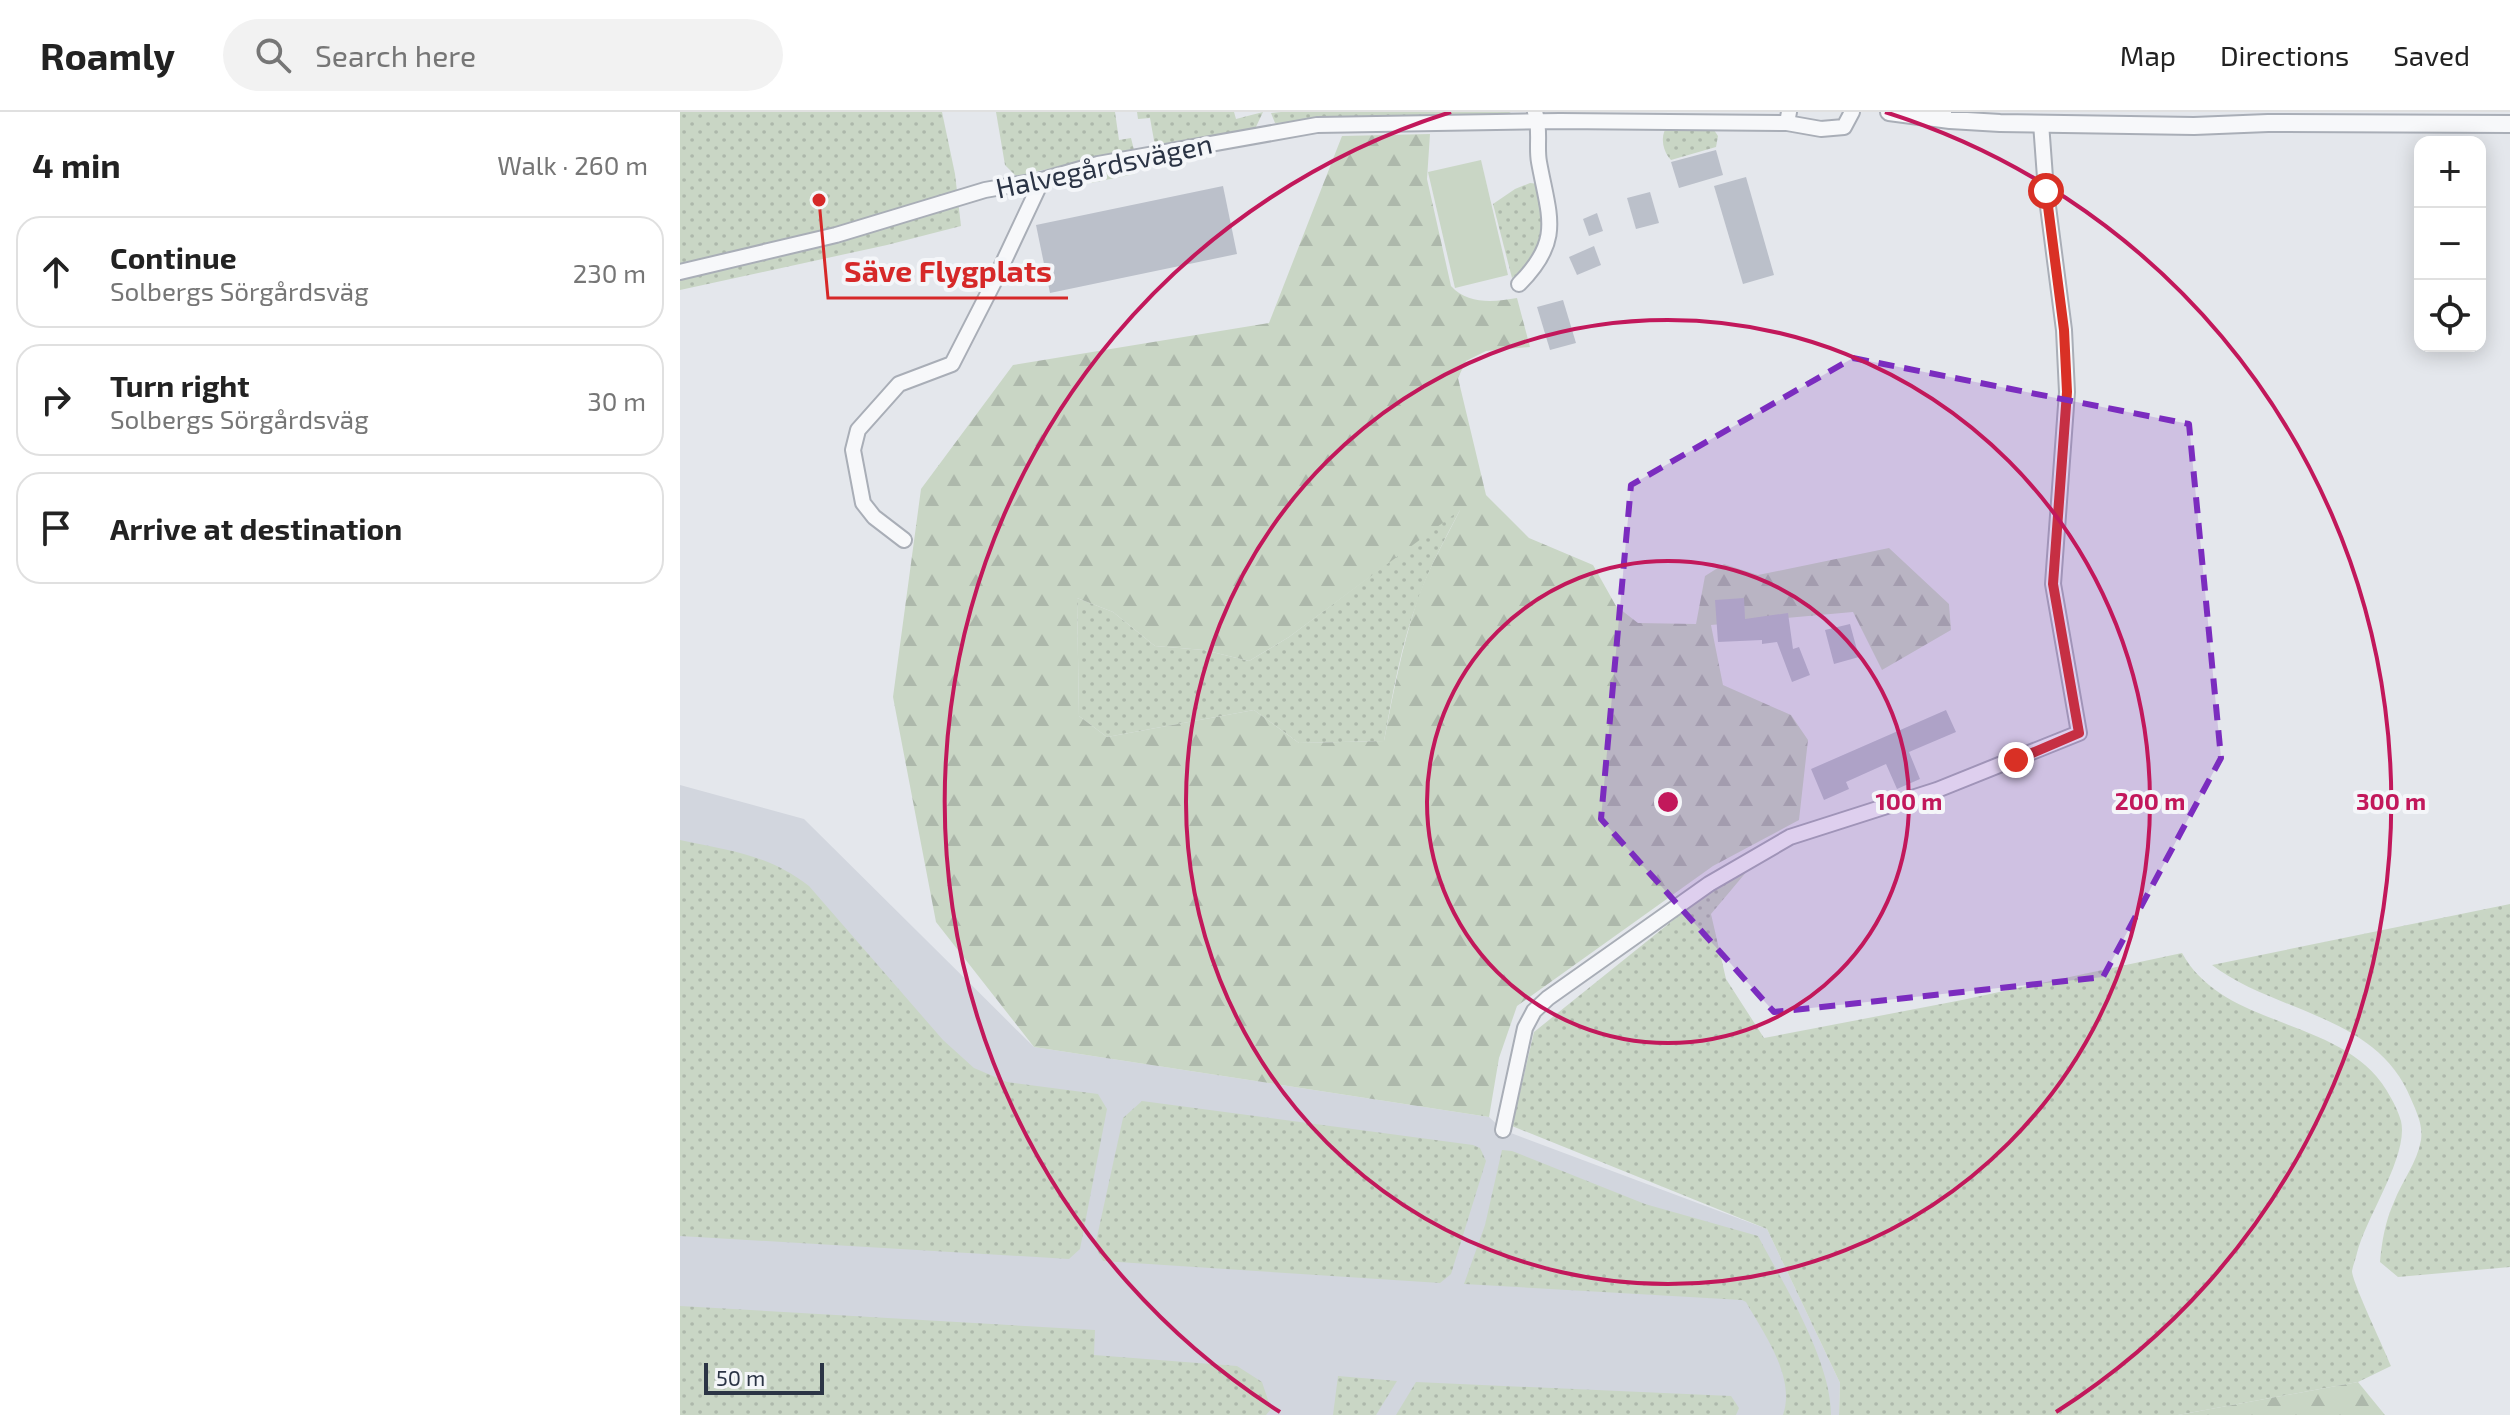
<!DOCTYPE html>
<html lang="en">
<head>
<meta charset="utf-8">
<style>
	:root { --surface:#fff; --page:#f2f2f2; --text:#222; --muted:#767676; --line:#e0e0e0 }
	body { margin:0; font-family:"Exo 2",sans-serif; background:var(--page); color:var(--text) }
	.controls { position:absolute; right:24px; top:24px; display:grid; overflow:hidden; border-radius:16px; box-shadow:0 4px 20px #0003 }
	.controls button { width:72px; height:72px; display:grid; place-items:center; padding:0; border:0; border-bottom:2px solid var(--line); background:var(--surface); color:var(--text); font:40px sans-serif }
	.scale { position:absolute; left:24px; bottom:20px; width:120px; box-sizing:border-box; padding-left:8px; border:4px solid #2b3445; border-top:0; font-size:22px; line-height:28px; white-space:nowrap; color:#2b3445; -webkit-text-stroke:6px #f4f6f9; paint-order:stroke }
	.stop { position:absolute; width:24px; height:24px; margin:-18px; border:6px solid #d93025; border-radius:50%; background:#fff }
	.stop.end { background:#d93025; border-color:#fff; box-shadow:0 2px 8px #0008 }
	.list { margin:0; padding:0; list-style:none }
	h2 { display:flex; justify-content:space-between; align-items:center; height:104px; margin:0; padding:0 32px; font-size:34px }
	h2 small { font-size:26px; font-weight:400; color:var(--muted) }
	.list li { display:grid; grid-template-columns:52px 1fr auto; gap:24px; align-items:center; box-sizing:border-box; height:112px; margin:0 16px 16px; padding:0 16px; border:2px solid var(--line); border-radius:24px }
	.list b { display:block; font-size:30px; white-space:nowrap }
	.list p { margin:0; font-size:26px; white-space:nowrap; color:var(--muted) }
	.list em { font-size:26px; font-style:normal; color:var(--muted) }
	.icon { flex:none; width:44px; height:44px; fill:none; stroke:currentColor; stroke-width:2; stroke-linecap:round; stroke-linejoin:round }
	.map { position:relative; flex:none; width:1830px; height:1303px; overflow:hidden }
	header { display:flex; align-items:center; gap:48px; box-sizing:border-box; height:112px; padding:0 40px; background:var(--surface); border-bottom:2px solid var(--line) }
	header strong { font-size:38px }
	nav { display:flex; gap:44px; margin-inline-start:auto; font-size:28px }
	.search { width:560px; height:72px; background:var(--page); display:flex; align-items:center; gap:20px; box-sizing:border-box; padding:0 28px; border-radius:44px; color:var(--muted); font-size:30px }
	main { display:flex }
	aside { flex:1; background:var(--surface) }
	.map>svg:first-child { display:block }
	.built { fill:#d2d6de }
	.grass { fill:url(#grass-dots) }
	.forest { fill:url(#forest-firs); fill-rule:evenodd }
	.pitch { fill:#c9d6c5 }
	.building { fill:#bbc0ca }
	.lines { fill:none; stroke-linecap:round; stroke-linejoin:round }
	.minor-casing { stroke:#a9aeb7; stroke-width:18 }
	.tertiary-casing { stroke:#a9aeb7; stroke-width:20 }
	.minor { stroke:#f7f8fa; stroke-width:14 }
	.tertiary { stroke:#f7f8fa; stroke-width:16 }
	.route { stroke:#d93025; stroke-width:10 }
	.marked { fill:#7b2cbf; fill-opacity:0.2; stroke:#7b2cbf; stroke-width:6; stroke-dasharray:16 10; stroke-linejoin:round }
	.ring { fill:none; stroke:#c2185b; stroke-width:4 }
	.labels { text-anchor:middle; stroke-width:8; stroke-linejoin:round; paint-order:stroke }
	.street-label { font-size:28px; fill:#2b3445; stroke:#f4f6f9 }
	.centre { fill:#c2185b; stroke:#f4f6f9; stroke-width:4 }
	.ring-label { font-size:24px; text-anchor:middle; font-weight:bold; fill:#c2185b; stroke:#f4f6f9; stroke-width:8; stroke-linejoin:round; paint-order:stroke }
	.leader { fill:none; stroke:#d62828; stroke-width:3 }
	.callout-dot { fill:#d62828; stroke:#f4f6f9; stroke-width:3 }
	.callout-label { font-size:30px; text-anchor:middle; font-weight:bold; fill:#d62828; stroke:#f4f6f9; stroke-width:8; stroke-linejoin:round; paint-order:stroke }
</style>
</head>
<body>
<header>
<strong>Roamly</strong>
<div class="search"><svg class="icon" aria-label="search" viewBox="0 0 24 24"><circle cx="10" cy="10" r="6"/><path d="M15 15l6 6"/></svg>Search here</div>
<nav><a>Map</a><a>Directions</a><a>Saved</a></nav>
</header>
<main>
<aside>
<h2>4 min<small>Walk · 260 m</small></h2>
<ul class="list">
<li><svg class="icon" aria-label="ahead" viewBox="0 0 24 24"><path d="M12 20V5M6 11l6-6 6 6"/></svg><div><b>Continue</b><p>Solbergs Sörgårdsväg</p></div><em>230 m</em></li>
<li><svg class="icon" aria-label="right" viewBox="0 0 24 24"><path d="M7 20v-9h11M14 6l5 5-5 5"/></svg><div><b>Turn right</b><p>Solbergs Sörgårdsväg</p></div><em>30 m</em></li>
<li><svg class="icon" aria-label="arrive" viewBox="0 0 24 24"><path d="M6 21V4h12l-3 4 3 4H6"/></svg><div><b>Arrive at destination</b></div></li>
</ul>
</aside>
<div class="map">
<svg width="1830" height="1303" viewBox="0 0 1830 1303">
	<defs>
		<pattern id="grass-dots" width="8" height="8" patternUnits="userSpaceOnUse" patternTransform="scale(2)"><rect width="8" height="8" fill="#c9d6c5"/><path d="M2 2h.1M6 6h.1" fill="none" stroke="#adb8ab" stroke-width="1.8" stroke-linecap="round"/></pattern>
		<pattern id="forest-firs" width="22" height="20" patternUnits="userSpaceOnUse" patternTransform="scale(2)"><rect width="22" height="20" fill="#c9d6c5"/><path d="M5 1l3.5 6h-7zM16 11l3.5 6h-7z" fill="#adb8ab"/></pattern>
	</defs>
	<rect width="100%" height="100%" fill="#e4e7ec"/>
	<path class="built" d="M0 673 124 707 354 935 809 1005 823 1018 1087 1117 1160 1271 1159 1303H0Z"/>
	<g class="grass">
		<path d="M0 0H262L275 62 281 114 207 133 0 178Z"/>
		<path d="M316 0H435L439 28 451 26 454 38 336 64 325 53Z"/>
		<path d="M457 0H554L556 7 583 0 575 17 475 34 470 6 458 7Z"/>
		<path d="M601 0H831L822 5 775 2 595 11 591 1Z"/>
		<path d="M1032 15 1038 24 1036 35 991 48C983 40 980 25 986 16Z"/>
		<path d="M458 51 460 55 455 62 406 72 400 68V63Z"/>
		<path d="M850 71 859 72 865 118 852 150 832 166 813 92 835 77Z"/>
		<path d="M781 396C766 425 750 454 739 485 721 532 713 580 704 629L619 631 574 598 427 625 399 604 397 486 433 500 475 534 524 538 569 549 609 525Z"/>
		<path d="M0 728C51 739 87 742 129 774L263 928 294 956 327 970 418 982 427 997 400 1137 389 1147 0 1124Z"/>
		<path d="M1068 758 1031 802 1046 867 1084 926 1282 888 1502 841C1546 921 1669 903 1711 986 1715 993 1719 1002 1721 1009 1729 1043 1686 1105 1677 1141 1676 1146 1673 1153 1672 1159 1672 1170 1705 1238 1711 1254L1678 1270 1498 1303H1159L1160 1271 1087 1117 832 1014 854 920 1022 785Z"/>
		<path d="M1830 792V1155L1718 1165 1700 1150C1702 1129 1705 1110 1714 1090 1722 1069 1737 1051 1741 1028 1743 1013 1737 1001 1731 987 1698 903 1595 901 1532 853Z"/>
		<path d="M462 989 793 1033 800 1036 806 1049 771 1162 760 1171 423 1149 415 1134 443 1006Z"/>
		<path d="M822 1038 832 1039 965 1092 1078 1124C1104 1173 1151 1248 1151 1303H1103C1116 1265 1084 1222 1066 1190L1062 1188 784 1172 805 1113Z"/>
		<path d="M0 1194 415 1218 414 1243 557 1254 582 1270 591 1297 586 1303H0Z"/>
		<path d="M658 1264 717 1269 696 1303H653Z"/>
		<path d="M736 1270 1051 1284 1059 1296 1056 1303H716Z"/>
	</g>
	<g class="forest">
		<path d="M750 22 747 67 771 174C788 193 815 190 837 186L850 235 806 239 786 249 778 266 806 383 849 426 913 453 936 494 958 511 1016 512 1025 464 1044 452 1078 463 1209 436 1269 492 1271 518 1202 558 1173 500 1031 513 1043 573 1111 603 1128 628 1119 708 1033 754 837 894 819 946 809 1005 354 935 256 810 213 585 241 377 333 253 589 211 662 24ZM780 398C765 428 748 457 737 489 722 535 713 582 704 629L619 631 574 598 427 625 399 604 397 486 433 500 475 534 524 538 569 549 609 525Z"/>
		<path d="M1678 1270 1705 1303H1498Z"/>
	</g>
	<path class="pitch" d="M801 48 828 163 775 176 748 60Z"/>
	<g class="building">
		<path d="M1036 38 1043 63 999 76 991 50Z"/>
		<path d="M1066 65 1094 163 1063 172 1034 74Z"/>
		<path d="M543 74 557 142 370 181 356 113Z"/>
		<path d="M970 80 979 111 956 117 947 86Z"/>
		<path d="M917 101 923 119 909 124 903 107Z"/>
		<path d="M914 134 921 153 897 163 889 145Z"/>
		<path d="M883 188 896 231 870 238 857 195Z"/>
		<path d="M1064 486 1065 507 1108 501 1113 537 1119 535 1130 563 1112 570 1097 530 1082 532V528L1038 530 1035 488Z"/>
		<path d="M1170 512 1179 545 1154 552 1145 518Z"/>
		<path d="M1266 598 1276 620 1229 640 1240 667 1217 677 1206 652 1166 670 1169 677 1144 688 1131 657Z"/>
	</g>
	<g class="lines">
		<defs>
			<g id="minor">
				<path d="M1109 0 1107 11 1141 17 1164 15 1172 0"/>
				<path d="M0 160 156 123 305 78 362 68 418 52 637 13 880 9 1107 11"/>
				<path d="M839 172C883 128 869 105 859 50 856 34 861 17 855 0"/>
				<path d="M224 428 194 405 183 391 173 338 178 318 219 272 272 252 315 168 362 68"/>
				<path d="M823 1018 845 916 854 899 868 886 1029 772 1110 725 1257 678 1399 621 1373 472 1387 280 1384 218 1366 79 1361 11"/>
			</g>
			<path id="tertiary" d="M1209 0 1270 8 1320 11 1514 14 1588 11 1830 12"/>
		</defs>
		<use href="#minor" class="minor-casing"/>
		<use href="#tertiary" class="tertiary-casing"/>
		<use href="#minor" class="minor"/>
		<use href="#tertiary" class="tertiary"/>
	</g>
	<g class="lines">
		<path class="route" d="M1336 648 1399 621 1373 472 1387 280 1384 218 1366 79"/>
	</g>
	<path class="marked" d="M1173 246 1509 312 1541 646 1423 865 1094 900 921 707 951 373Z"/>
	<g class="ring">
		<circle cx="988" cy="690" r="241"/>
		<circle cx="988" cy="690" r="482"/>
		<path d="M600 1300A723 723 0 0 1 771 0M1205 0A723 723 0 0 1 1376 1300"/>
	</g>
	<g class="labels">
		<g class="street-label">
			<text transform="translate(424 54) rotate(-12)" y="10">Halvegårdsvägen</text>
		</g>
	</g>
	<circle cx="988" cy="690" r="12" class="centre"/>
	<g class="ring-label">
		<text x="1229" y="698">100 m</text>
		<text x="1470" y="698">200 m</text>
		<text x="1711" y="698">300 m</text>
	</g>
	<path class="leader" d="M139 88L148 186H388"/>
	<circle class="callout-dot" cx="139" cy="88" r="8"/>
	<g class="callout-label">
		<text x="268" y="170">Säve Flygplats</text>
	</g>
</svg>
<div class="controls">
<button>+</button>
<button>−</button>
<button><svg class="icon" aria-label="locate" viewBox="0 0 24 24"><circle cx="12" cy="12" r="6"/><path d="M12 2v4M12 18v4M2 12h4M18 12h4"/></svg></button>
</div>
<div class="scale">50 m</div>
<div class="stop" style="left:1366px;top:79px"></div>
<div class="stop end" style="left:1336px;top:648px"></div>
</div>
</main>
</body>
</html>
